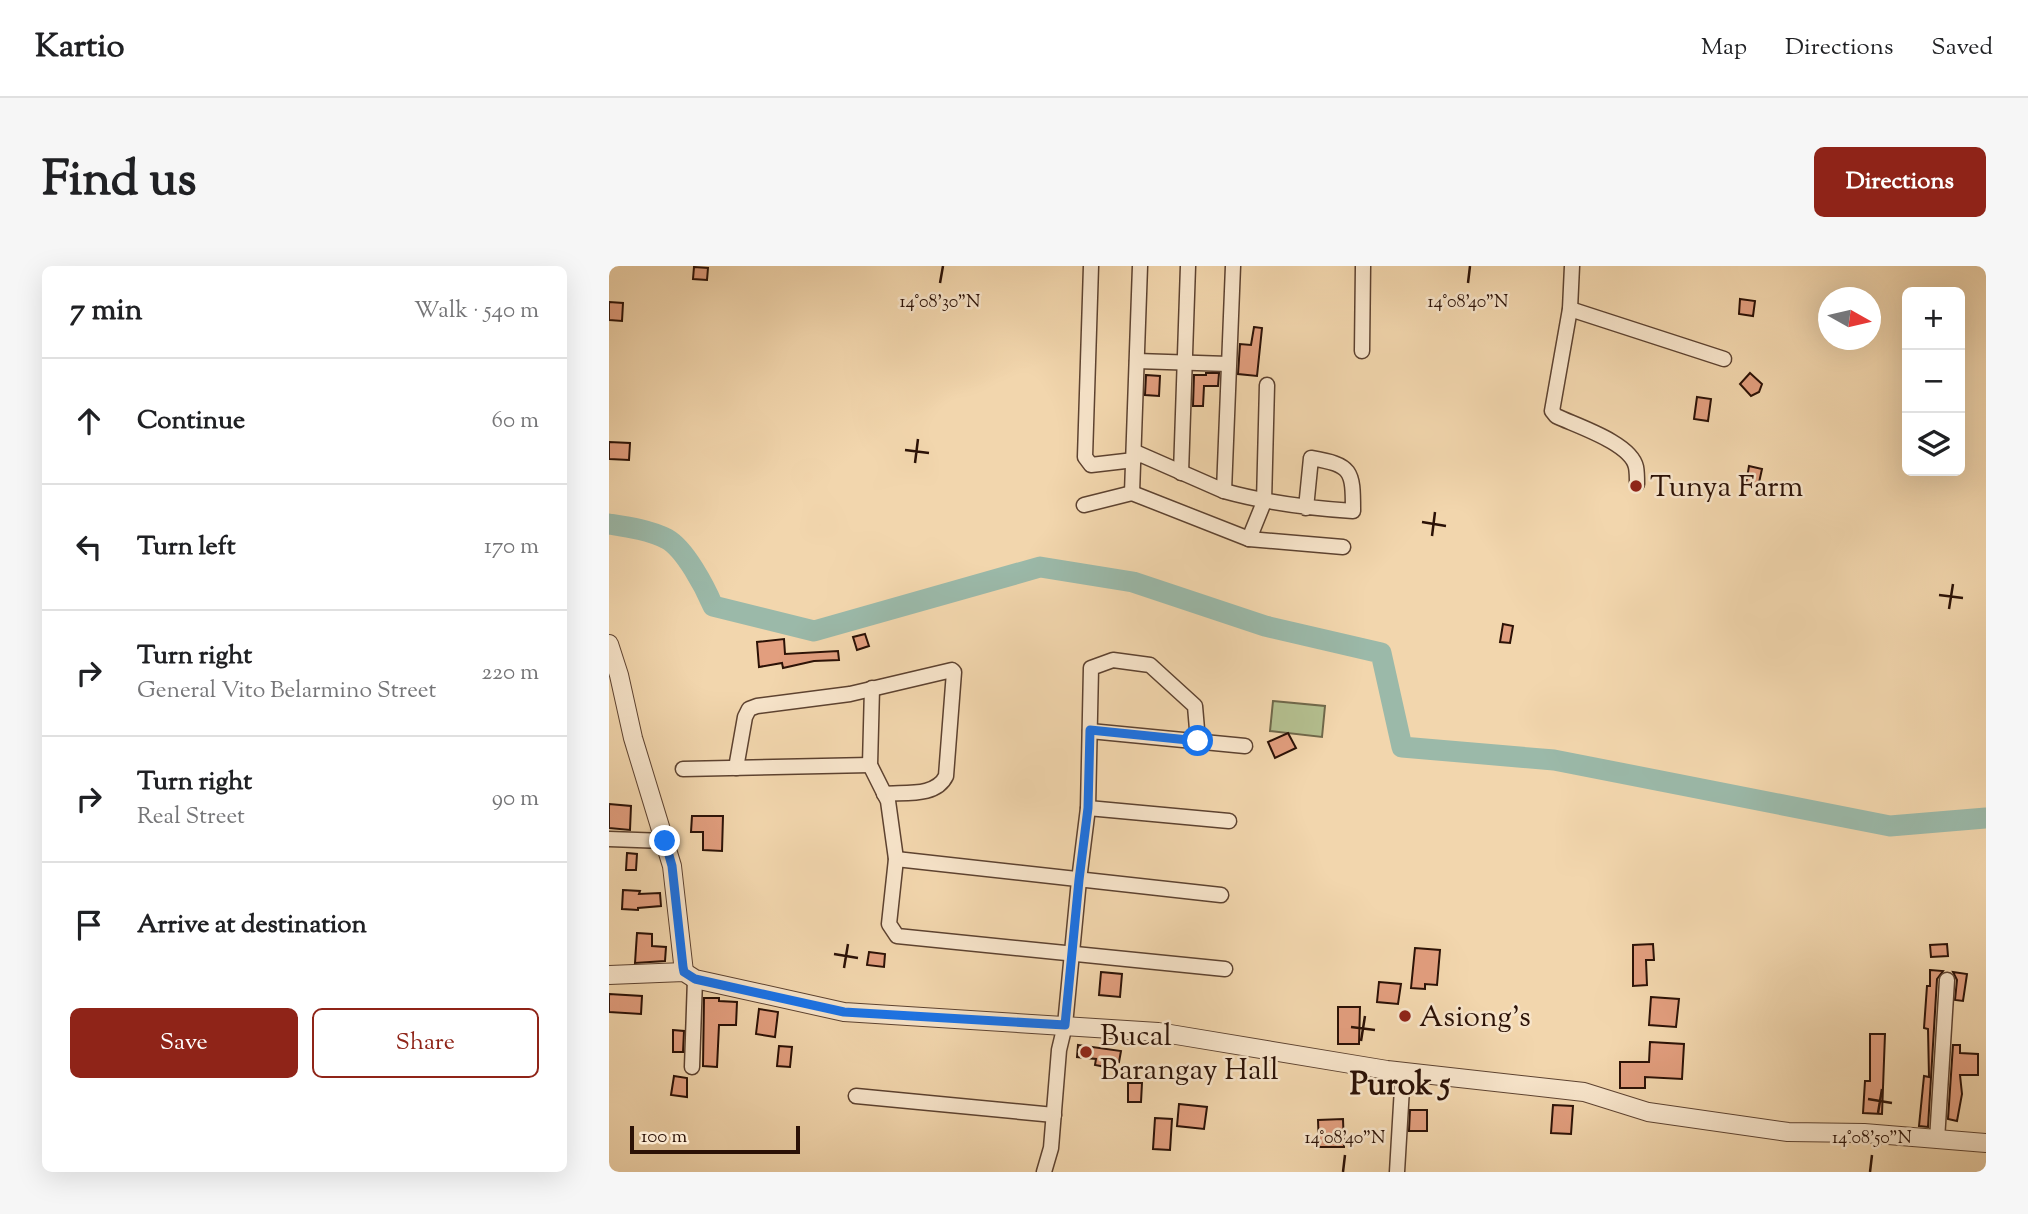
<!DOCTYPE html>
<html lang="en">
<head>
<meta charset="utf-8">
<style>
	:root { --surface:#fff; --page:#f6f6f6; --text:#202124; --muted:#757577; --line:#e0e0e0; --accent:#8f2418 }
	body { margin:0; font-family:"Sorts Mill Goudy",serif; background:var(--page); color:var(--text) }
	.controls { position:absolute; right:21px; top:21px; display:grid; overflow:hidden; border-radius:10px; box-shadow:0 7px 28px #0002 }
	.controls button { width:63px; height:63px; display:grid; place-items:center; padding:0; border:0; border-bottom:2px solid var(--line); background:var(--surface); color:var(--text); font:35px sans-serif }
	.compass { position:absolute; left:1209px; top:21px; width:63px; height:63px; border-radius:50%; background:var(--surface); box-shadow:0 7px 28px #0002; rotate:98deg }
	.scale { position:absolute; left:21px; bottom:18px; width:170px; box-sizing:border-box; padding-left:7px; border:4px solid #2b1106; border-top:0; font-size:19px; line-height:24px; white-space:nowrap; color:#2b1106; -webkit-text-stroke:5px #f7e4ca; paint-order:stroke }
	.stop { position:absolute; width:21px; height:21px; margin:-16px; border:5px solid #1a73e8; border-radius:50%; background:#fff }
	.stop.end { background:#1a73e8; border-color:#fff; box-shadow:0 2px 7px #0008 }
	.list { margin:0; padding:0; list-style:none }
	h2 { display:flex; justify-content:space-between; align-items:center; height:91px; margin:0; padding:0 28px; font-size:30px }
	h2 small { font-size:23px; font-weight:400; color:var(--muted) }
	.list li { display:grid; grid-template-columns:46px 1fr auto; gap:21px; align-items:center; box-sizing:border-box; height:126px; padding:0 28px; border-top:2px solid var(--line) }
	.list b { display:block; font-size:26px; white-space:nowrap }
	.list p { margin:0; font-size:23px; white-space:nowrap; color:var(--muted) }
	.list em { font-size:23px; font-style:normal; color:var(--muted) }
	.actions { display:flex; gap:14px; padding:21px 28px }
	.actions a { flex:1; padding:16px 0; border:2px solid var(--accent); border-radius:10px; text-align:center; font-size:24px; color:var(--accent) }
	.actions .main { background:var(--accent); color:#fff }
	.icon { flex:none; width:38px; height:38px; fill:none; stroke:currentColor; stroke-width:2; stroke-linecap:round; stroke-linejoin:round }
	.map { position:relative; flex:none; width:1377px; height:906px; overflow:hidden; border-radius:10px }
	header { display:flex; align-items:center; gap:42px; box-sizing:border-box; height:98px; padding:0 35px; background:var(--surface); border-bottom:2px solid var(--line) }
	header strong { font-size:33px }
	nav { display:flex; gap:38px; margin-inline-start:auto; font-size:24px }
	.intro { display:flex; align-items:center; justify-content:space-between; box-sizing:border-box; height:168px; padding:0 42px }
	h1 { margin:0; font-size:49px }
	.button { padding:18px 32px; border-radius:10px; background:var(--accent); color:#fff; font-size:24px; font-weight:700 }
	main { display:flex; gap:42px; padding:0 42px }
	aside { flex:1; background:var(--surface); border-radius:10px; box-shadow:0 7px 28px #0002 }
	.map>svg:first-child { display:block }
	.green { fill:#b4bf8f; stroke:#70684a; stroke-width:2 }
	.lines { fill:none; stroke-linecap:round; stroke-linejoin:round }
	.river { stroke:#9bb9a9; stroke-width:21 }
	.building { fill:#e29e7e; stroke:#2b1106; stroke-width:2 }
	.minor-casing { stroke:#5d4230; stroke-width:17 }
	.tertiary-casing { stroke:#5d4230; stroke-width:20 }
	.minor { stroke:#f7e4ca; stroke-width:14 }
	.tertiary { stroke:#f7e4ca; stroke-width:18 }
	.route { stroke:#1a73e8; stroke-width:9 }
	.ticks { fill:none; stroke:#2b1106; stroke-width:2.5 }
	.poi-dot { fill:#8f2418; stroke:#f7e4ca; stroke-width:2.5 }
	.labels { text-anchor:middle; stroke-width:5; stroke-linejoin:round; paint-order:stroke }
	.poi-label { font-size:30px; fill:#2b1106; stroke:#f7e4ca; text-anchor:start }
	.neighbourhood-label { font-size:32px; font-weight:bold; fill:#2b1106; stroke:#f7e4ca }
	.ticks-label { font-size:18px; text-anchor:middle; fill:#2b1106; stroke:#f7e4ca; stroke-width:5; stroke-linejoin:round; paint-order:stroke }
</style>
</head>
<body>
<header>
<strong>Kartio</strong>
<nav><a>Map</a><a>Directions</a><a>Saved</a></nav>
</header>
<div class="intro"><h1>Find us</h1><a class="button">Directions</a></div>
<main>
<aside>
<h2>7 min<small>Walk · 540 m</small></h2>
<ul class="list">
<li><svg class="icon" aria-label="ahead" viewBox="0 0 24 24"><path d="M12 20V5M6 11l6-6 6 6"/></svg><div><b>Continue</b></div><em>60 m</em></li>
<li><svg class="icon" aria-label="left" viewBox="0 0 24 24"><path d="M17 20v-9H6M10 6l-5 5 5 5"/></svg><div><b>Turn left</b></div><em>170 m</em></li>
<li><svg class="icon" aria-label="right" viewBox="0 0 24 24"><path d="M7 20v-9h11M14 6l5 5-5 5"/></svg><div><b>Turn right</b><p>General Vito Belarmino Street</p></div><em>220 m</em></li>
<li><svg class="icon" aria-label="right" viewBox="0 0 24 24"><path d="M7 20v-9h11M14 6l5 5-5 5"/></svg><div><b>Turn right</b><p>Real Street</p></div><em>90 m</em></li>
<li><svg class="icon" aria-label="arrive" viewBox="0 0 24 24"><path d="M6 21V4h12l-3 4 3 4H6"/></svg><div><b>Arrive at destination</b></div></li>
</ul>
<div class="actions"><a class="main">Save</a><a>Share</a></div>
</aside>
<div class="map">
<svg width="1377" height="906" viewBox="0 0 1377 906">
	<rect width="100%" height="100%" fill="#f2d6ad"/>
	<filter id="stains"><feTurbulence type="fractalNoise" baseFrequency=".00286" numOctaves="4"/><feColorMatrix values="0 0 0 0 .2 0 0 0 0 .09 0 0 0 0 .02 0 0 0 .5 -.17"/></filter>
	<radialGradient id="worn" r=".72"><stop offset=".6" stop-color="#630" stop-opacity="0"/><stop offset="1" stop-color="#630" stop-opacity=".3"/></radialGradient>
	<path class="green" d="M664 435 716 440 713 471 661 465Z"/>
	<g class="lines">
		<path class="river" d="M0 258C19 261 40 264 58 273 76 283 96 321 104 340L205 365 431 301 524 316 656 360 772 387 793 481 945 494 1281 560 1377 552"/>
	</g>
	<g class="building">
		<path d="M85 1 99 2 98 14 84 13Z"/>
		<path d="M1131 33 1146 35 1144 50 1130 48Z"/>
		<path d="M0 36 14 37 13 55 0 54Z"/>
		<path d="M645 61 653 62 648 110 629 108 631 78 642 79Z"/>
		<path d="M597 107H610L609 120H595L594 140H584L585 109H597Z"/>
		<path d="M1141 107 1153 118 1150 126 1142 130 1131 118Z"/>
		<path d="M537 109 551 110 550 130 536 129Z"/>
		<path d="M1088 131 1102 133 1099 155 1085 153Z"/>
		<path d="M0 176 21 177 20 194 0 193Z"/>
		<path d="M1140 200 1153 203 1149 221 1137 218Z"/>
		<path d="M894 358 904 360 901 377 891 376Z"/>
		<path d="M256 368 260 380 248 384 244 371Z"/>
		<path d="M175 373 176 388 229 385 230 394 205 395 174 402 173 397 150 401 148 376Z"/>
		<path d="M679 467 687 482 666 492 659 476Z"/>
		<path d="M0 538 22 540 21 564 0 562Z"/>
		<path d="M83 550H114L113 585 94 584V566H82Z"/>
		<path d="M18 587 28 588 27 604H17Z"/>
		<path d="M14 624 31 625 30 628 51 627 52 640 29 642V644L13 643Z"/>
		<path d="M28 667 43 668V680L57 681 56 695 26 697Z"/>
		<path d="M1044 678 1045 694H1037L1038 719 1024 720V679Z"/>
		<path d="M1338 678 1339 690 1322 691 1321 679Z"/>
		<path d="M806 682 831 684 828 719 816 718V723L802 722Z"/>
		<path d="M260 686 276 688 275 701 258 699Z"/>
		<path d="M1321 704 1334 705 1328 713 1319 861 1310 860 1315 810 1320 811 1319 763 1315 762 1318 720H1321Z"/>
		<path d="M492 706 513 708 511 731 490 729Z"/>
		<path d="M1344 706 1358 708 1354 735 1346 734 1348 714Z"/>
		<path d="M770 716 792 718 789 738 768 736Z"/>
		<path d="M0 728 33 730 32 748 0 746Z"/>
		<path d="M1042 731 1070 733 1067 761 1040 759Z"/>
		<path d="M95 732H110V735L128 736 127 759H110L108 801 94 800Z"/>
		<path d="M729 741H751L750 778H729Z"/>
		<path d="M150 743 169 746 166 771 147 768Z"/>
		<path d="M64 764 75 765 74 786H64Z"/>
		<path d="M1261 768H1276L1273 848 1254 847 1256 815H1261Z"/>
		<path d="M1041 776 1075 778 1073 813 1036 811V822H1011V796H1040Z"/>
		<path d="M469 779 512 785 510 796 498 794 497 801 486 799 487 793 468 791Z"/>
		<path d="M1344 779H1351V787L1369 788V809H1351L1353 828 1348 855 1339 853Z"/>
		<path d="M170 780 183 781 181 801 168 800Z"/>
		<path d="M65 810 78 812V831L62 829Z"/>
		<path d="M519 817H533L532 836H519Z"/>
		<path d="M570 838 598 841 595 863 568 860Z"/>
		<path d="M944 839 964 840 962 868 942 867Z"/>
		<path d="M801 844H818V865H800Z"/>
		<path d="M546 852 563 853 561 884 544 883Z"/>
		<path d="M734 853 735 881H710L709 854Z"/>
	</g>
	<g class="lines">
		<defs>
			<g id="minor">
				<path d="M482 0 476 191 482 199 525 194"/>
				<path d="M963 0 961 43 943 145 947 150C968 160 1022 177 1027 201 1028 206 1028 213 1028 218"/>
				<path d="M961 43 1115 93"/>
				<path d="M753 85 754 0"/>
				<path d="M528 95 619 98"/>
				<path d="M526 186 615 225 624 0"/>
				<path d="M572 207 579 0"/>
				<path d="M615 225C658 237 699 242 744 245 744 204 743 199 702 192L697 242"/>
				<path d="M523 227 531 0"/>
				<path d="M475 239 523 227 640 273 734 281"/>
				<path d="M640 273 655 236 658 119"/>
				<path d="M263 422 261 499 279 535 287 593 280 658 288 670 616 703"/>
				<path d="M481 465 636 480"/>
				<path d="M127 502 136 451 140 443 148 440 241 428 343 404 345 406 337 510C327 531 296 526 275 528"/>
				<path d="M74 503 261 499"/>
				<path d="M479 542 620 555"/>
				<path d="M0 573 56 575"/>
				<path d="M287 593 612 629"/>
				<path d="M83 801 86 713"/>
				<path d="M247 830 445 849"/>
				<path d="M1328 874 1338 714"/>
				<path d="M435 906 442 882 450 784 456 759 470 614 479 542 482 402 504 394 541 399 586 440 589 475"/>
				<path d="M788 906 794 805"/>
			</g>
			<g id="tertiary">
				<path d="M0 378 10 409 24 472 63 600 75 706"/>
				<path d="M0 709 75 706 86 713 235 746 549 766 778 804 975 826 1039 846 1179 866 1255 867 1377 877"/>
			</g>
		</defs>
		<use href="#minor" class="minor-casing"/>
		<use href="#tertiary" class="tertiary-casing"/>
		<use href="#minor" class="minor"/>
		<use href="#tertiary" class="tertiary"/>
	</g>
	<g class="lines">
		<path class="route" d="M56 575 63 600 74 701 75 706 86 713 235 746 456 759 470 614 479 542 481 464 589 475"/>
	</g>
	<path class="ticks" d="M331 17 334 0M859 17 861 0M296 184 320 187M306 197 309 173M813 256 837 260M823 270 826 246M1330 329 1354 332M1340 343 1344 318M225 688 249 692M235 702 239 678M742 761 766 764M752 775 756 750M1259 833 1283 837M1269 847 1273 823M734 906 736 889M1261 906 1263 889"/>
	<g class="poi-dot">
		<circle cx="1027" cy="220" r="7"/>
		<circle cx="796" cy="750" r="7"/>
		<circle cx="477" cy="786" r="7"/>
	</g>
	<g class="labels">
		<g class="poi-label">
			<text x="1041" y="230">Tunya Farm</text>
			<text x="810" y="760">Asiong's</text>
			<text x="491" y="779">Bucal<tspan x="491" dy="34">Barangay Hall</tspan></text>
		</g>
		<g class="neighbourhood-label">
			<text x="791" y="828">Purok 5</text>
		</g>
	</g>
	<g class="ticks-label">
		<text x="331" y="41">14°08'30"N</text>
		<text x="859" y="41">14°08'40"N</text>
		<text x="736" y="877">14°08'40"N</text>
		<text x="1263" y="877">14°08'50"N</text>
	</g>
	<rect width="100%" height="100%" filter="url(#stains)"/>
	<rect width="100%" height="100%" fill="url(#worn)"/>
</svg>
<div class="controls">
<button>+</button>
<button>−</button>
<button><svg class="icon" aria-label="layers" viewBox="0 0 24 24"><path d="M12 4l9 5-9 5-9-5zM3 14l9 5 9-5"/></svg></button>
</div>
<svg class="compass" viewBox="-18 -18 36 36"><path d="M0-13l5 13h-10z" fill="#e53935"/><path d="M0 13l5-13h-10z" fill="#757577"/></svg>
<div class="scale">100 m</div>
<div class="stop" style="left:589px;top:475px"></div>
<div class="stop end" style="left:56px;top:575px"></div>
</div>
</main>
</body>
</html>
